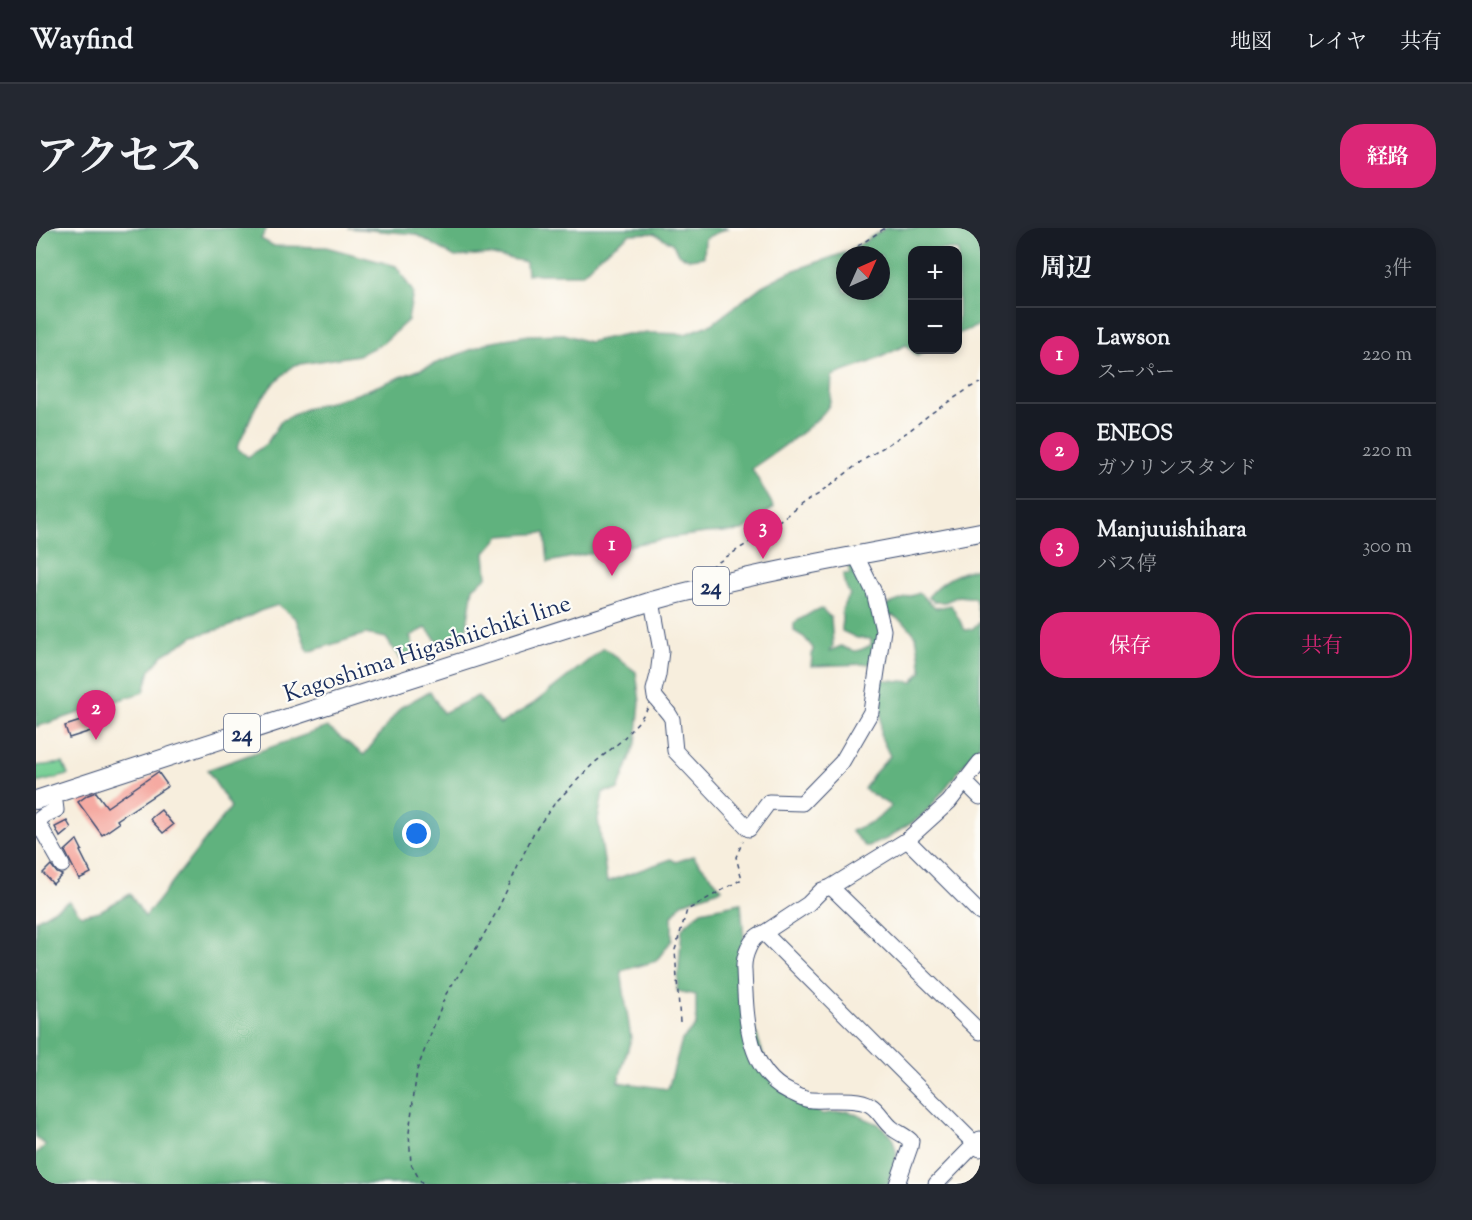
<!DOCTYPE html>
<html lang="ja">
<head>
<meta charset="utf-8">
<style>
	:root { --surface:#171b24; --page:#242831; --text:#f1f3f6; --muted:#9ea1a6; --line:#363941; --accent:#db2777 }
	body { margin:0; font-family:"Sorts Mill Goudy","Noto Serif JP",serif; background:var(--page); color:var(--text) }
	.controls { position:absolute; right:18px; top:18px; display:grid; overflow:hidden; border-radius:12px; box-shadow:0 3px 9px #0003 }
	.controls button { width:54px; height:54px; display:grid; place-items:center; padding:0; border:0; border-bottom:2px solid var(--line); background:var(--surface); color:var(--text); font:30px sans-serif }
	.compass { position:absolute; left:800px; top:18px; width:54px; height:54px; border-radius:50%; background:var(--surface); box-shadow:0 3px 9px #0003; rotate:45deg }
	.you { position:absolute; left:381px; top:606px; width:21px; height:21px; margin:-15px; border:4px solid #fff; border-radius:50%; background:#1a73e8; box-shadow:0 0 0 9px #1a73e833 }
	.badge { display:grid; place-items:center; width:39px; height:39px; border-radius:50%; background:var(--accent); color:#fff; font-size:20px; font-weight:700 }
	.pin { position:absolute; translate:-50% -50px; filter:drop-shadow(0 2px 3px #0008) }
	.pin::after { content:''; position:absolute; top:32px; width:21px; height:18px; background:inherit; clip-path:polygon(0 0,100% 0,50% 100%) }
	.list { margin:0; padding:0; list-style:none }
	h2 { display:flex; justify-content:space-between; align-items:center; height:78px; margin:0; padding:0 24px; font-size:26px }
	h2 small { font-size:20px; font-weight:400; color:var(--muted) }
	.list li { display:grid; grid-template-columns:39px 1fr auto; gap:18px; align-items:center; box-sizing:border-box; height:96px; padding:0 24px; border-top:2px solid var(--line) }
	.list b { display:block; font-size:22px; white-space:nowrap }
	.list p { margin:0; font-size:20px; white-space:nowrap; color:var(--muted) }
	.list em { font-size:20px; font-style:normal; color:var(--muted) }
	.actions { display:flex; gap:12px; padding:18px 24px }
	.actions a { flex:1; padding:14px 0; border:2px solid var(--accent); border-radius:24px; text-align:center; font-size:21px; color:var(--accent) }
	.actions .main { background:var(--accent); color:#fff }
	.map { position:relative; flex:none; width:944px; height:956px; overflow:hidden; border-radius:24px }
	header { display:flex; align-items:center; gap:36px; box-sizing:border-box; height:84px; padding:0 30px; background:var(--surface); border-bottom:2px solid var(--line) }
	header strong { font-size:28px }
	nav { display:flex; gap:33px; margin-inline-start:auto; font-size:21px }
	.intro { display:flex; align-items:center; justify-content:space-between; box-sizing:border-box; height:144px; padding:0 36px }
	h1 { margin:0; font-size:42px }
	.button { padding:15px 27px; border-radius:24px; background:var(--accent); color:#fff; font-size:21px; font-weight:700 }
	main { display:flex; gap:36px; padding:0 36px }
	aside { flex:1; background:var(--surface); border-radius:24px; box-shadow:0 3px 9px #0003 }
	.map>svg:first-child { display:block }
	.green { fill:#77cf94; stroke:#497f79; stroke-width:1.5 }
	.forest { fill:#61b27e; stroke:#3e706e; stroke-width:1.5; fill-rule:evenodd }
	.building { fill:#f5aaa2 }
	.lines { fill:none; stroke-linecap:round; stroke-linejoin:round }
	.minor-casing { stroke:#3c4c71; stroke-width:17 }
	.major-casing { stroke:#3c4c71; stroke-width:20 }
	.path { stroke:#3c4c71; stroke-width:1.5; stroke-dasharray:4.5 4.5; stroke-linecap:butt }
	.minor { stroke:#fff; stroke-width:15 }
	.major { stroke:#fff; stroke-width:18 }
	.labels { text-anchor:middle; stroke-width:4.5; stroke-linejoin:round; paint-order:stroke }
	.shield { fill:#fdfcf7; stroke:#5f6c8c; stroke-width:1.5 }
	.shield-label { font-size:22px; font-weight:bold; fill:#1b2f5e }
	.street-label { font-size:24px; fill:#1b2f5e; stroke:#fdfcf7 }
</style>
</head>
<body>
<header>
<strong>Wayfind</strong>
<nav><a>地図</a><a>レイヤ</a><a>共有</a></nav>
</header>
<div class="intro"><h1>アクセス</h1><a class="button">経路</a></div>
<main>
<div class="map">
<svg width="944" height="956" viewBox="0 0 944 956">
	<rect width="100%" height="100%" fill="#fdfcf7"/>
	<filter id="ink" filterUnits="userSpaceOnUse"><feTurbulence type="fractalNoise" baseFrequency=".0167" numOctaves="2"/><feDisplacementMap in="SourceGraphic" scale="12" xChannelSelector="R" yChannelSelector="G"/><feConvolveMatrix kernelMatrix="1 2 1 2 8 2 1 2 1" color-interpolation-filters="sRGB"/></filter>
	<filter id="wash" filterUnits="userSpaceOnUse"><feTurbulence type="fractalNoise" baseFrequency=".008" numOctaves="4" result="noise"/><feDisplacementMap in="SourceGraphic" scale="24" xChannelSelector="R" yChannelSelector="G"/><feGaussianBlur stdDeviation="1.35" result="paint"/><feColorMatrix in="noise" values="0 0 0 0 0 0 0 0 0 0 0 0 0 0 0 0 0 1.4 0 .05"/><feComposite in="paint" operator="in"/></filter>
	<g filter="url(#wash)">
		<rect width="100%" height="100%" fill="#f7eedd"/>
		<path class="green" d="M27 535 32 547 0 555V538Z"/>
		<g class="forest">
			<path d="M0 0H231L225 11 238 18 290 19 360 38 377 64 372 92 347 115 323 127 258 137 237 156 220 178 201 220 212 229 231 215 245 193 269 181 321 166 457 113 493 107 528 106 553 114 590 106 616 105 649 106 676 96 726 58 753 44 814 23 849 0H944V97L922 106V22H876V122H891L881 128 870 117 835 134 796 148C795 157 796 169 793 177 784 195 734 227 716 241L738 279 706 303 670 305 632 310 512 334 509 305 464 308 449 325 451 349 437 360 429 411 404 419 400 412 390 400 374 408 380 425 364 431 350 410 329 406 272 424 260 391 242 377 224 383 192 399 158 408 127 427 114 442 108 464 0 499ZM809 27H845V63H809Z"/>
			<path d="M312 0H692L669 10 668 29 653 31 644 27 636 15 618 5 594 6 565 27 546 46H491L490 34 452 26 419 29 380 6Z"/>
			<path d="M824 334 848 378 883 365 900 380 915 377 929 402 936 401 944 394V516L896 577 882 591 850 611 830 619 815 603 840 592 855 578 828 561 837 547 854 528 845 509V460L842 451 877 454 886 443 880 408 872 398 856 387 851 390 848 431 833 436 775 438 777 420 768 409 758 403V395L778 383 786 381 795 390 797 417 794 423 805 418C819 425 821 424 835 417V411L821 410 806 403C806 390 804 377 814 367L808 354 807 346H814L812 338Z"/>
			<path d="M944 339V392L939 370 923 368 909 374H899L892 369C907 351 922 345 944 339Z"/>
			<path d="M568 420 600 444 604 474 600 515 582 562 567 564 562 591 571 654 635 631 640 634 657 628 686 661 646 675 636 688V712L620 733 585 743 595 811 582 854 632 861 646 812 660 797V767L641 763 646 700 665 683 705 675 714 786 730 835 752 861 786 886 812 883 842 896 856 908 861 926 853 951 854 956H0V925L10 917 0 910V692L33 673 45 687 64 683 94 666 109 689 195 579 171 542 291 499 328 527 365 479 394 463 407 485 442 468 464 496 497 476Z"/>
		</g>
		<g id="blocks">
			<g class="building">
				<path d="M54 490 58 502 33 510 29 498Z"/>
				<path d="M122 544 132 558 81 592 83 595 66 607 42 574 52 567 60 564 71 579Z"/>
				<path d="M125 582 137 597 127 605 114 591Z"/>
				<path d="M31 593 35 600 24 609 19 599Z"/>
				<path d="M41 612 46 622 44 623 55 645 43 651 29 623Z"/>
				<path d="M15 637 21 645 26 647 17 656 7 645Z"/>
			</g>
		</g>
	</g>
	<g filter="url(#ink)">
		<use href="#blocks" fill-opacity="0" stroke="#3c4c71" stroke-width="1.5"/>
		<g class="lines">
			<defs>
				<g id="minor">
					<path d="M616 373 625 423 622 447 618 462 619 469 633 486 636 491 639 523 713 601 733 574 766 575 806 534 835 484 847 402 838 364 820 328"/>
					<path d="M929 554 944 569"/>
					<path d="M1 593 26 637"/>
					<path d="M0 594 9 587 20 582 18 566"/>
					<path d="M871 612 944 685"/>
					<path d="M795 659 944 804"/>
					<path d="M728 705 944 921"/>
					<path d="M861 956 874 919 875 913C869 907 862 905 856 900 848 894 843 882 834 877 822 869 791 873 775 872 768 872 761 867 754 864 709 843 710 785 708 742 707 730 714 708 728 705L772 676 786 662 795 659 871 612 913 574 944 534"/>
					<path d="M900 956 944 911"/>
				</g>
				<path id="major" d="M0 572 285 479 616 373C724 343 835 325 944 304"/>
			</defs>
			<use href="#minor" class="minor-casing"/>
			<use href="#major" class="major-casing"/>
			<g class="path">
				<path d="M822 18 849 0"/>
				<path d="M667 344 720 310 767 275 783 266 826 233 873 203 894 186 935 159 944 155"/>
				<path d="M644 794 639 722 651 682 706 651 700 629 707 613"/>
				<path d="M386 956 375 936 373 905 381 842 410 766 441 719 461 683 498 604 519 575 557 536 585 513 603 493 612 480"/>
			</g>
			<use href="#minor" class="minor"/>
			<use href="#major" class="major"/>
		</g>
	</g>
	<g class="labels">
		<g class="shield">
			<rect x="657" y="339" width="36" height="38" rx="4.5"/>
			<rect x="188" y="486" width="36" height="38" rx="4.5"/>
		</g>
		<g class="shield-label">
			<text x="675" y="366">24</text>
			<text x="206" y="513">24</text>
		</g>
		<g class="street-label">
			<text transform="translate(391 420) rotate(-18)" y="8">Kagoshima Higashiichiki line</text>
		</g>
	</g>
</svg>
<div class="controls">
<button>+</button>
<button>−</button>
</div>
<svg class="compass" viewBox="-18 -18 36 36"><path d="M0-13l5 13h-10z" fill="#e53935"/><path d="M0 13l5-13h-10z" fill="#9ea1a6"/></svg>
<div class="you"></div>
<div class="pin badge" style="left:576px;top:348px">1</div>
<div class="pin badge" style="left:60px;top:512px">2</div>
<div class="pin badge" style="left:727px;top:331px">3</div>
</div>
<aside>
<h2>周辺<small>3件</small></h2>
<ul class="list">
<li><span class="badge">1</span><div><b>Lawson</b><p>スーパー</p></div><em>220 m</em></li>
<li><span class="badge">2</span><div><b>ENEOS</b><p>ガソリンスタンド</p></div><em>220 m</em></li>
<li><span class="badge">3</span><div><b>Manjuuishihara</b><p>バス停</p></div><em>300 m</em></li>
</ul>
<div class="actions"><a class="main">保存</a><a>共有</a></div>
</aside>
</main>
</body>
</html>
